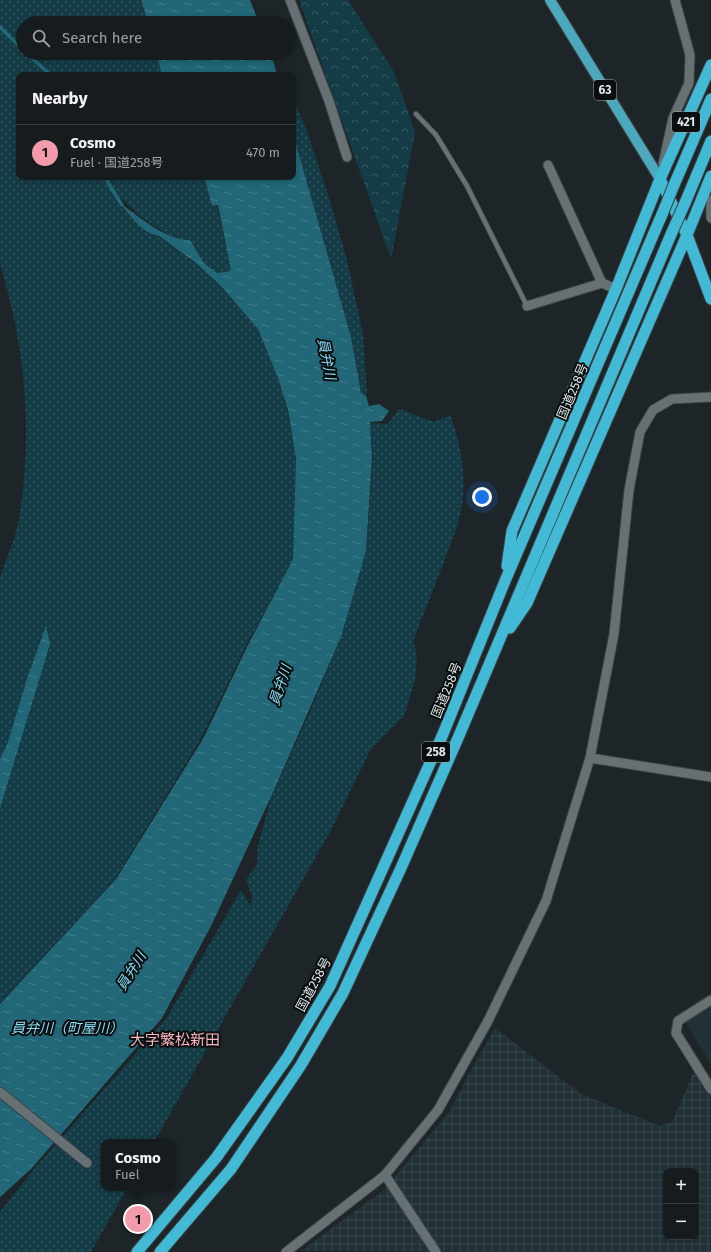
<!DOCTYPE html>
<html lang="en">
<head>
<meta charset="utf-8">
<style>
	:root { --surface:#161c1e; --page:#1f2527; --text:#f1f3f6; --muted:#9ea1a4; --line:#353a3c; --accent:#f39aab }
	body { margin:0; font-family:"Fira Sans","Noto Sans JP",sans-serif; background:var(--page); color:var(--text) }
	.controls { position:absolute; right:12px; bottom:12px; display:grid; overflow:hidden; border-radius:8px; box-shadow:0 2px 6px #0003 }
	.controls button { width:36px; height:36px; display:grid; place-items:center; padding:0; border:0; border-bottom:1px solid var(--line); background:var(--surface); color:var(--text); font:20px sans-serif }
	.you { position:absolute; left:482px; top:497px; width:14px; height:14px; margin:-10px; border:3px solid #fff; border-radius:50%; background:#1a73e8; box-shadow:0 0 0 6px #1a73e833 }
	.badge { display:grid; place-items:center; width:26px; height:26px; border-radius:50%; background:var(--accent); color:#111; font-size:13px; font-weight:700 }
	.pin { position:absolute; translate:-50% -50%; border:2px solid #fff; box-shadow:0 1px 4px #0006 }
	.popup { position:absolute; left:101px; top:1139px; width:74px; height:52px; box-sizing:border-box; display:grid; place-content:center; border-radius:8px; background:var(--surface); filter:drop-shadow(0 1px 3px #0005); font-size:13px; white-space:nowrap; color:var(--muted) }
	.popup b { font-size:15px; color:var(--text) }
	.popup::after { content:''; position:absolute; left:50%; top:100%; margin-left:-8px; border:8px solid transparent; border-top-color:var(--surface) }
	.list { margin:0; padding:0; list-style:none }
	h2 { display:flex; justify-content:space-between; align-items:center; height:52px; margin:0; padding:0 16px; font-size:17px }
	h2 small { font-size:13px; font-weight:400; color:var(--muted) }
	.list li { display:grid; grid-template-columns:26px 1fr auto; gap:12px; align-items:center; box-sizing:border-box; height:56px; padding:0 16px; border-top:1px solid var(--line) }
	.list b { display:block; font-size:15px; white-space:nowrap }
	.list p { margin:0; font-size:13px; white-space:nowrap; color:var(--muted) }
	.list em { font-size:13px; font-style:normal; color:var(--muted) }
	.icon { flex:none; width:22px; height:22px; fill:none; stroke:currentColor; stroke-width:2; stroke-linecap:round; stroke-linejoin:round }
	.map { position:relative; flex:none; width:711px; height:1252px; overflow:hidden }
	.search { position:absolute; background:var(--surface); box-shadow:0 2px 6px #0003; left:16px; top:16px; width:280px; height:44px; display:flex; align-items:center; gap:10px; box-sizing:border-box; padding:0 14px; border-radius:22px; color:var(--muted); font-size:15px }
	.panel { position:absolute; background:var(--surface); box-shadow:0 2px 6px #0003; left:16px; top:72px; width:280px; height:108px; border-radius:8px }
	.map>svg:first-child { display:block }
	.built { fill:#213136 }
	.industrial { fill:url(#industrial-grid); fill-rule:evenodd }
	.grass { fill:url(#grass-dots) }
	.park { fill:url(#park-crowns) }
	.water { fill:url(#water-ripples) }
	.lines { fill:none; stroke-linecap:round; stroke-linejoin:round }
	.stream { stroke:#216778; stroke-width:3.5 }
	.service-casing { stroke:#3b4245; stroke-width:6 }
	.minor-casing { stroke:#3b4245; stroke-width:11 }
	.primary-casing { stroke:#3b4245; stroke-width:12 }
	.trunk-casing { stroke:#3b4245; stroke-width:13 }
	.service { stroke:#677174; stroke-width:4.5 }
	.minor { stroke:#677174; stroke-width:9 }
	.primary { stroke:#4ba8bd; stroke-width:10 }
	.trunk { stroke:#42bad6; stroke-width:11 }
	.trunk-bridge-casing { stroke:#3b4245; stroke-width:13; stroke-linecap:butt }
	.trunk-bridge { stroke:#42bad6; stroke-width:11 }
	.labels { text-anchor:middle; stroke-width:4; stroke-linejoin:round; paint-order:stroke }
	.shield { fill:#0a0e0f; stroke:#a0a6a7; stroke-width:1 }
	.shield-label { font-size:12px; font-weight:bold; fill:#e1e7e8 }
	.street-label { font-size:13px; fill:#e1e7e8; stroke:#0a0e0f }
	.water-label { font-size:14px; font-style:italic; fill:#88dff8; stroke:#0a0e0f }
	.quarter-label { font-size:15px; fill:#f8b4bf; stroke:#0a0e0f }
</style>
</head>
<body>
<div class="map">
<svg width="711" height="1252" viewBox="0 0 711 1252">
	<defs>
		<pattern id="industrial-grid" width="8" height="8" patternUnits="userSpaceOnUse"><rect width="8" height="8" fill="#213136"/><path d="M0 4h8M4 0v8" fill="none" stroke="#364549"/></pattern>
		<pattern id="grass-dots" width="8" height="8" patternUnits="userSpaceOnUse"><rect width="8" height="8" fill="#143c46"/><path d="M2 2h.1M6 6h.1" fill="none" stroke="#365861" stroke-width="1.8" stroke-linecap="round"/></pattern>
		<pattern id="park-crowns" width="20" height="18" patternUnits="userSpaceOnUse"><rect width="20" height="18" fill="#143c46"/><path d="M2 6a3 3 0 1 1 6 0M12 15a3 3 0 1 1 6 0" fill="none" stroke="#365861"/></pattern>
		<pattern id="water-ripples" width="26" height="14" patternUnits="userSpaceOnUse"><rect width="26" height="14" fill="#216778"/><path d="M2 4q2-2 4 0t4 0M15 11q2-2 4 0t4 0" fill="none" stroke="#417d8b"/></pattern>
	</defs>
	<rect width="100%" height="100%" fill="#1d2528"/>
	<path class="built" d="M711 1004V1064L684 1020Z"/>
	<path class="industrial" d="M495 1028 581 1094 660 1126 672 1122 695 1069 711 1095V1252L301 1251 384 1190 450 1111 469 1074ZM666 1171H696V1237H666Z"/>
	<g class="grass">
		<path d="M0 0H140L148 23H23V53H156L162 75H19V177H204L212 207 217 206 231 271 217 273 204 262 189 240H177L167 234 141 217 121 198C119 211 146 234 159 237L195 263 222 287 258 329 278 378 287 409 296 459 293 559 246 646 201 739 115 879 0 1003V577C7 557 17 535 20 513 33 427 25 347 0 264Z"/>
		<path d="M293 99 305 126 330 201 347 260 363 334 367 396 361 393 351 336 313 207 293 134Z"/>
		<path d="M399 409 434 422 450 415C461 442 466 476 462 505 458 529 448 550 440 572 431 595 422 618 413 641L417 656 415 680 404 716 371 749 330 832 154 1142H104V1188H127L91 1252H0V1212L34 1169 166 1019 241 890 251 907 252 896 246 880 257 865 258 846 271 798 309 714 341 637 366 551 373 458 370 423 388 424Z"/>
	</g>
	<path class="park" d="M299 0H348L394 72 415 132 391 259Z"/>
	<g class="water">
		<path d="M141 0H250L259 23H148Z"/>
		<path d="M156 53H271L277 75H162Z"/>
		<path d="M293 134 351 337 361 393 366 396 369 406 379 404 389 411 382 421 370 422 372 458 366 551 341 637 271 797 212 924 162 1018 31 1169 0 1197V1004L116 879 203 739 248 645 293 559 296 459 288 410 278 378 258 329 222 287 196 263 159 236C144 234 130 217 122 205 142 218 165 240 190 240L204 263 217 273 231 271 218 205 212 206 204 177H293Z"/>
		<path d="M46 626 50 644 0 808V759L8 742 29 673Z"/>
	</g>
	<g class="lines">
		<g class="stream">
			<path d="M0 27 23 50"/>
			<path d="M26 53 51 75"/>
			<path d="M108 177 107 181 122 205"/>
		</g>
		<defs>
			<path id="service" d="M416 114 436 135 467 186 527 306"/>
			<g id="minor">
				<path d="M290 0 329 101 347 157"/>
				<path d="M663 164 673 118 689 83 690 55 675 0"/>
				<path d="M548 165 602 283 616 289"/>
				<path d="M711 200V218"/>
				<path d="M527 306 602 283"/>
				<path d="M590 758 711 777"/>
				<path d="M711 1000 678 1021 676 1033 711 1089"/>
				<path d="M0 1092 87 1163"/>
				<path d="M385 1175 436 1252"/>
				<path d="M286 1252 385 1175 438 1110 488 1021 546 901 590 758 614 634 629 490 640 432 653 410 672 399 711 397"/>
			</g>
			<path id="primary" d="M550 0 660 179"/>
			<g id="trunk">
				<path d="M660 179 687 235 711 299"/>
				<path d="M674 185 711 99"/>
				<path d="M685 203 711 141"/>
				<path d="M507 566 512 531 616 289 660 179 711 65"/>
				<path d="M510 628 527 603 687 235 711 176"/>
				<path d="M137 1252 216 1158 287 1058 330 986 443 734 505 581 663 212"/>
				<path d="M160 1252 231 1169 301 1065 343 993 401 868 458 738 672 232"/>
			</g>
		</defs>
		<use href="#service" class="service-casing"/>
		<use href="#minor" class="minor-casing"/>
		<use href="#primary" class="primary-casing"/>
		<use href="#trunk" class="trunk-casing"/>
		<use href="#service" class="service"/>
		<use href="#minor" class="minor"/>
		<use href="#primary" class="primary"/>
		<use href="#trunk" class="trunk"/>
		<defs>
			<g id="trunk-bridge">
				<path d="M663 212 674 185"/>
				<path d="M672 232 685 203"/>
			</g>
		</defs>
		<use href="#trunk-bridge" class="trunk-bridge-casing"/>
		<use href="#trunk-bridge" class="trunk-bridge"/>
	</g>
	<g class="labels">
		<g class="shield">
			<rect x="594" y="80" width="22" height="20" rx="3"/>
			<rect x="672" y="112" width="28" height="20" rx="3"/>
			<rect x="422" y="742" width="28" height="20" rx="3"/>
		</g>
		<g class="shield-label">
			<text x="605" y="94">63</text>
			<text x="686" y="126">421</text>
			<text x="436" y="756">258</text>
		</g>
		<g class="street-label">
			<text transform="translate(572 391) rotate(-67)" y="5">国道258号</text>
			<text transform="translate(446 690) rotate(-68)" y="5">国道258号</text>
			<text transform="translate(313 984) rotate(-62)" y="5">国道258号</text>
		</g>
		<g class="water-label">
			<text transform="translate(327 359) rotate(79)" y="5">員弁川</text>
			<text transform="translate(280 685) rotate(-72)" y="5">員弁川</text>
			<text transform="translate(131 971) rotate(-58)" y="5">員弁川</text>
			<text x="67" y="1033">員弁川（町屋川）</text>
		</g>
		<g class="quarter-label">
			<text x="175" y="1045">大字繁松新田</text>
		</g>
	</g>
</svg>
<div class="controls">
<button>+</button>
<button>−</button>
</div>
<div class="you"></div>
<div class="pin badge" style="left:138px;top:1219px">1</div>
<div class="popup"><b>Cosmo</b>Fuel</div>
<div class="search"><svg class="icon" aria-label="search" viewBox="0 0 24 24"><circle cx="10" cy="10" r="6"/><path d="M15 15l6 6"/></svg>Search here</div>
<section class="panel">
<h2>Nearby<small></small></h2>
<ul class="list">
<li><span class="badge">1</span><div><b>Cosmo</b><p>Fuel · 国道258号</p></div><em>470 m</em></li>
</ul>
</section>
</div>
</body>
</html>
